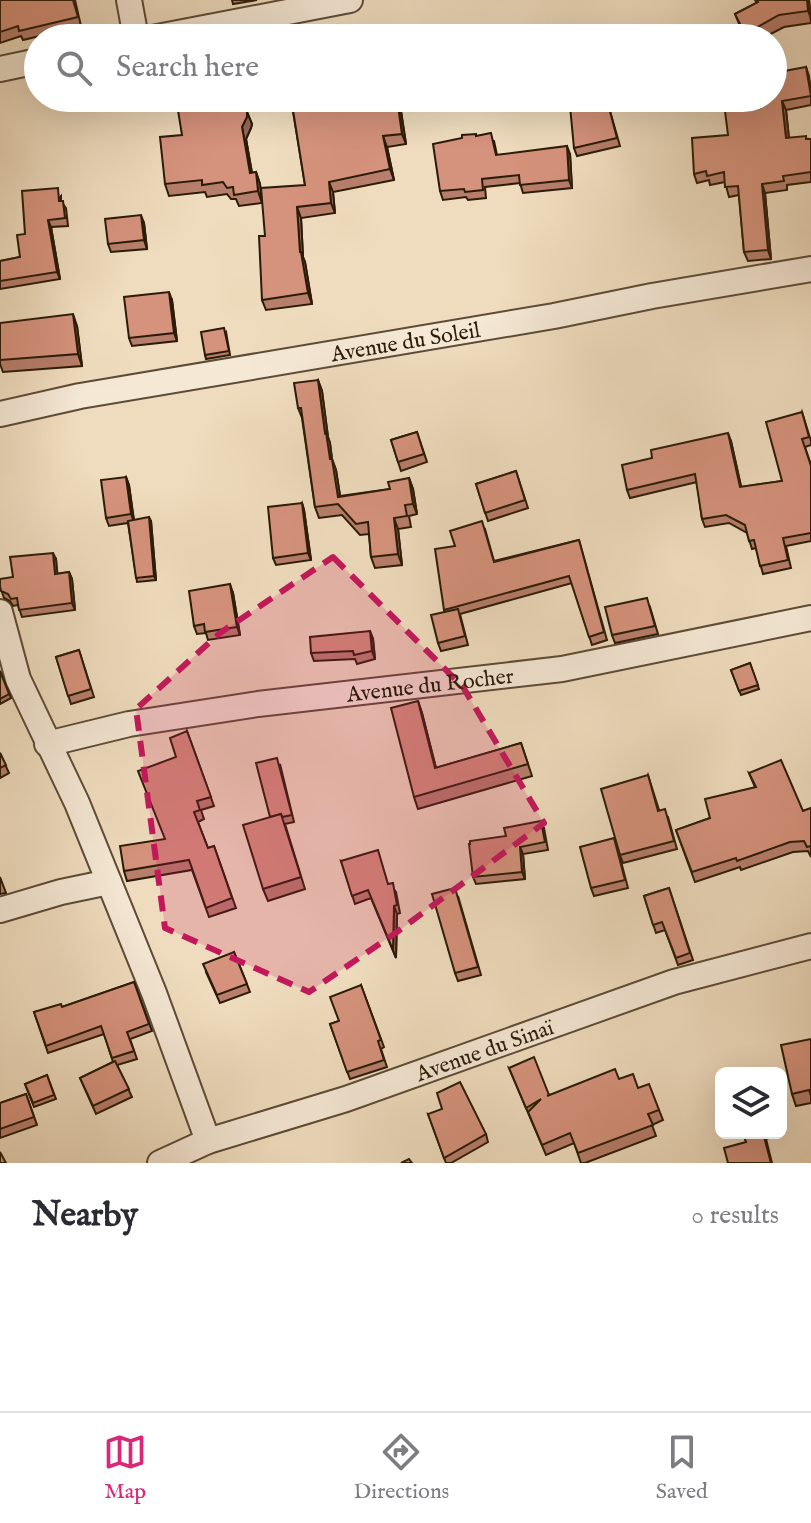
<!DOCTYPE html>
<html lang="en">
<head>
<meta charset="utf-8">
<style>
	:root { --surface:#fff; --page:#f2f2f3; --text:#2b2b33; --muted:#7c7c81; --line:#e1e1e2; --accent:#db2777 }
	body { margin:0; font-family:"IM FELL English",serif; background:var(--page); color:var(--text) }
	.controls { position:absolute; right:24px; bottom:24px; display:grid; overflow:hidden; border-radius:12px; box-shadow:0 8px 32px #0002 }
	.controls button { width:72px; height:72px; display:grid; place-items:center; padding:0; border:0; border-bottom:2px solid var(--line); background:var(--surface); color:var(--text); font:40px sans-serif }
	.list { margin:0; padding:0; list-style:none }
	h2 { display:flex; justify-content:space-between; align-items:center; height:104px; margin:0; padding:0 32px; font-size:34px }
	h2 small { font-size:26px; font-weight:400; color:var(--muted) }
	.icon { flex:none; width:44px; height:44px; fill:none; stroke:currentColor; stroke-width:2; stroke-linecap:round; stroke-linejoin:round }
	.map { position:relative; flex:none; width:811px; height:1163px; overflow:hidden }
	.search { position:absolute; background:var(--surface); box-shadow:0 8px 32px #0002; left:24px; right:24px; top:24px; height:88px; display:flex; align-items:center; gap:20px; box-sizing:border-box; padding:0 28px; border-radius:44px; color:var(--muted); font-size:30px }
	.sheet { height:248px; background:var(--surface) }
	nav { display:flex; justify-content:space-around; align-items:center; box-sizing:border-box; height:112px; border-top:2px solid var(--line); background:var(--surface); font-size:22px; color:var(--muted) }
	nav a { display:grid; justify-items:center; gap:4px }
	nav .on { color:var(--accent) }
	.map>svg:first-child { display:block }
	.lines { fill:none; stroke-linecap:round; stroke-linejoin:round }
	.minor-casing { stroke:#5c4b36; stroke-width:28 }
	.minor { stroke:#f5e8d5; stroke-width:24 }
	.wall { fill:#b77e6b; stroke:#2b1b08; stroke-width:2 }
	.shaded-wall { fill:#956657; stroke:#2b1b08; stroke-width:2 }
	.building { fill:#d5927c; stroke:#2b1b08; stroke-width:2 }
	.marked { fill:#c2185b; fill-opacity:0.2; stroke:#c2185b; stroke-width:6; stroke-dasharray:16 10; stroke-linejoin:round }
	.labels { text-anchor:middle; stroke-width:8; stroke-linejoin:round; paint-order:stroke }
	.street-label { font-size:22px; fill:#2b1b08; stroke:#f5e8d5 }
</style>
</head>
<body>
<div class="map">
<svg width="811" height="1163" viewBox="0 0 811 1163">
	<rect width="100%" height="100%" fill="#efdcbe"/>
	<filter id="stains"><feTurbulence type="fractalNoise" baseFrequency=".0025" numOctaves="4"/><feColorMatrix values="0 0 0 0 .2 0 0 0 0 .09 0 0 0 0 .02 0 0 0 .5 -.17"/></filter>
	<radialGradient id="worn" r=".72"><stop offset=".6" stop-color="#630" stop-opacity="0"/><stop offset="1" stop-color="#630" stop-opacity=".3"/></radialGradient>
	<g class="lines">
		<defs>
			<g id="minor">
				<path d="M129 0 136 38"/>
				<path d="M152 38 350 0"/>
				<path d="M0 69 38 61"/>
				<path id="s1" d="M0 414 80 396 554 316 652 296 811 269"/>
				<path d="M0 612 18 679 77 803 154 993 208 1141"/>
				<path id="s2" d="M47 744 129 724 258 704 562 669 811 618"/>
				<path d="M0 910 61 892 109 882"/>
				<path id="s3" d="M160 1163 208 1141 346 1099 674 982 811 946"/>
			</g>
		</defs>
		<use href="#minor" class="minor-casing"/>
		<use href="#minor" class="minor"/>
	</g>
	<g class="wall">
		<path d="M0 0H75L81 26 23 40 21 36 0 43Z"/>
		<path d="M232 0H257L233 4Z"/>
		<path d="M755 0H809L811 23 784 27 763 38H745L735 14 757 3Z"/>
		<path d="M806 67 811 88V105L786 110 789 138 811 139V182L787 185V190L765 193 771 259 748 261 744 252 739 195 729 197 725 182 710 185 709 180 697 183 694 174 728 135 760 108Z"/>
		<path d="M289 98H399L406 144 387 147 394 180 333 192 335 213 301 218 303 257 305 262 312 304 266 310 262 300 265 236 305 185 292 105Z"/>
		<path d="M240 103 247 112 252 124 251 128 246 139 252 173 256 172 260 184 262 203 239 206 236 199H231L227 194 207 197 205 192 169 196 165 184 182 135Z"/>
		<path d="M608 104 620 146 577 156 574 148Z"/>
		<path d="M476 136 494 141 497 155 570 154 572 188 523 193 520 183 485 187 486 198 468 200 466 197 443 200 440 191Z"/>
		<path d="M61 196V201L66 208 68 226 51 227 60 279 0 289V261L20 257 25 234Z"/>
		<path d="M144 223 147 249 111 252 108 244Z"/>
		<path d="M172 300 177 341 132 346 129 338Z"/>
		<path d="M0 323 77 326 82 366 3 372 0 364Z"/>
		<path d="M226 332 230 355 206 359 205 355Z"/>
		<path d="M318 380 322 391 328 437 330 443 332 459 336 470 340 496 390 489 409 478 413 489 417 514 409 516 411 527 398 529 402 565 375 568 371 557 369 534 360 535 342 515 319 518 315 507 302 418 298 408Z"/>
		<path d="M802 412 811 441V445L805 447 811 465V541L786 546 791 568 763 574 756 548 752 549 747 533 729 523 705 527 702 519 697 482 630 498 627 490 731 441 741 487 782 481Z"/>
		<path d="M417 432 427 462 401 471 391 440Z"/>
		<path d="M516 471 528 508 488 521 476 484Z"/>
		<path d="M126 477 129 485 134 520 151 521 156 580 137 582 128 523 109 526 106 518Z"/>
		<path d="M302 503 304 510 311 560 276 565 273 558Z"/>
		<path d="M485 529 494 561 579 540 607 640 592 645 572 583 460 614 468 645 441 651 438 643 445 612 444 610 455 546Z"/>
		<path d="M56 559 57 574 69 572 72 579 75 610 22 617 18 605 13 606 10 601 4 598 0 586 13 577Z"/>
		<path d="M233 593 240 635 208 640 206 633 197 634 194 626Z"/>
		<path d="M650 607 658 634 615 643 612 635Z"/>
		<path d="M370 631 373 639 375 659 357 664 355 659 314 661 311 653Z"/>
		<path d="M79 650 94 697 71 704 56 657Z"/>
		<path d="M750 663 759 689 741 695 731 670Z"/>
		<path d="M0 671 11 698 0 704Z"/>
		<path d="M418 701 422 713 436 768 521 743 532 776 418 809 414 797Z"/>
		<path d="M187 731 214 806 201 810 204 819 198 822 208 848 214 846 236 908 209 917 192 870 127 881 124 871 165 839Z"/>
		<path d="M0 753 9 773 0 778Z"/>
		<path d="M280 764 294 822 285 824 305 889 268 901 263 889 270 817Z"/>
		<path d="M749 773 803 811 811 808V857L808 851 793 852 741 870 740 867 695 882 676 830 710 818 755 787Z"/>
		<path d="M648 775 659 810 668 817 677 849 623 863 620 855Z"/>
		<path d="M544 828 548 850 523 854 525 879 476 884 473 877 506 836Z"/>
		<path d="M617 846 628 888 594 896 591 888Z"/>
		<path d="M341 861 389 884 396 892 400 913 397 914 396 958 371 898 355 904Z"/>
		<path d="M0 877 6 893 0 894Z"/>
		<path d="M669 888 693 960 678 965 665 930 656 933 644 896Z"/>
		<path d="M458 896 481 975 458 981 455 973Z"/>
		<path d="M234 952 250 992 220 1003 206 972Z"/>
		<path d="M134 982 152 1031 130 1039 137 1059 117 1065 132 1097 96 1114 80 1078 113 1062 104 1034 48 1053 34 1012 62 1007Z"/>
		<path d="M361 985 384 1047 381 1049 387 1067 350 1079 330 1024 339 1021Z"/>
		<path d="M811 1039V1103L796 1106 792 1094Z"/>
		<path d="M509 1068 550 1095 619 1079 638 1088 659 1110 663 1120 652 1125 656 1136 585 1163H581L574 1143 546 1155Z"/>
		<path d="M47 1075 56 1099 34 1107 25 1084Z"/>
		<path d="M26 1094 37 1125 0 1138V1103Z"/>
		<path d="M428 1114 486 1134 488 1142 451 1163H446Z"/>
		<path d="M781 1121 785 1132 766 1139 772 1163H728L746 1142 743 1133H781Z"/>
	</g>
	<g class="shaded-wall">
		<path d="M807 0H809L811 18 808 11Z"/>
		<path d="M806 67 809 76 811 97V96Z"/>
		<path d="M397 98H399L406 144 402 134Z"/>
		<path d="M782 101 786 110 790 148 786 138Z"/>
		<path d="M247 112 252 124 251 128 246 139 254 185 250 173 242 127Z"/>
		<path d="M383 136 387 147 394 180 390 169Z"/>
		<path d="M567 146 570 154 572 188 569 180Z"/>
		<path d="M256 172 260 184 262 203 258 191Z"/>
		<path d="M329 182 333 192 335 213 331 203Z"/>
		<path d="M762 184 765 193 771 259 768 250Z"/>
		<path d="M297 207 301 218 303 257 305 262 312 304 308 293 300 252Z"/>
		<path d="M141 215 144 223 147 249 144 240Z"/>
		<path d="M48 220 51 227 60 279 57 272Z"/>
		<path d="M169 292 172 300 177 341 174 333Z"/>
		<path d="M73 314 77 326 82 366 78 354Z"/>
		<path d="M318 380 322 391 328 437 330 443 332 459 336 470 342 508 338 497 325 433Z"/>
		<path d="M728 433 731 441 743 495 740 487Z"/>
		<path d="M126 477 129 485 134 522 131 514Z"/>
		<path d="M409 478 413 489 417 514 413 504Z"/>
		<path d="M302 503 304 510 311 560 308 553Z"/>
		<path d="M149 517 151 521 156 580 154 576Z"/>
		<path d="M394 518 398 529 402 565 398 554Z"/>
		<path d="M53 553 56 559 58 580 55 574Z"/>
		<path d="M69 572 72 579 75 610 72 603Z"/>
		<path d="M230 584 233 593 240 635 237 627Z"/>
		<path d="M370 631 373 639 375 659 372 651Z"/>
		<path d="M418 701 422 713 439 780 435 768Z"/>
		<path d="M520 847 523 854 525 879 522 872Z"/>
		<path d="M394 906 397 914 396 958 393 950Z"/>
	</g>
	<g class="building">
		<path d="M0 0H73L78 17 19 31 18 26 0 32Z"/>
		<path d="M757 0H807L808 11 779 15 745 34 735 14 758 2Z"/>
		<path d="M336 35 337 38H319Z"/>
		<path d="M806 67 811 96 782 101 786 138 806 136V139H811V172L783 176 784 181 762 184 768 250 744 252 738 186 725 187 724 172 707 176 706 171 694 174 692 138 728 135 725 111 760 108 758 98H773V73Z"/>
		<path d="M176 98H237L247 112V117L242 127 250 173 256 172 258 191 234 195 233 187 227 188 223 182 202 185V180L165 184 160 137 182 135Z"/>
		<path d="M291 98H397L402 134 383 136 390 169 329 182 331 203 297 207 300 252H301L308 293 262 300 259 236H265L261 188 305 185Z"/>
		<path d="M608 104 617 138 574 148 570 106Z"/>
		<path d="M491 133 496 155 567 146 569 180 520 185 519 175 482 179 483 190 465 192 464 189 440 191 433 144 462 138V135L476 134V136Z"/>
		<path d="M58 188 59 201H63L65 218 48 220 57 272 0 281V261L20 257 17 235 25 234 22 191Z"/>
		<path d="M141 215 144 240 108 244 105 219Z"/>
		<path d="M169 292 174 333 129 338 124 297Z"/>
		<path d="M73 314 78 354 0 360V323Z"/>
		<path d="M224 328 229 351 205 355 201 332Z"/>
		<path d="M318 380 325 433 326 432 330 459H332L338 497 390 489 388 482 409 478 413 504 405 505 407 516 394 518 398 554 371 557 368 522 356 524 338 504 315 507 301 408H298L294 383Z"/>
		<path d="M802 412 809 437 802 439 811 466V533L783 538 788 560 760 566 754 540 749 541 745 525 726 515 702 519 695 474 627 490 622 465 652 458 651 450 728 433 740 487 782 481 766 422Z"/>
		<path d="M417 432 424 454 398 462 391 440Z"/>
		<path d="M516 471 525 500 485 513 476 484Z"/>
		<path d="M126 477 131 514 106 518 101 480Z"/>
		<path d="M302 503 308 553 273 558 268 507Z"/>
		<path d="M149 517 154 576 136 578 128 521Z"/>
		<path d="M482 521 494 562 579 540 604 632 589 637 569 576 444 610 435 549 455 546 450 531Z"/>
		<path d="M53 553 55 574 69 572 72 603 19 610 17 598 11 599 8 594 1 591 0 586V579L13 577 10 557Z"/>
		<path d="M230 584 237 627 205 632 204 624 194 626 189 591Z"/>
		<path d="M647 598 655 626 612 635 605 607Z"/>
		<path d="M458 609 465 636 438 643 431 615Z"/>
		<path d="M370 631 372 651 354 655 353 651 311 653 310 637Z"/>
		<path d="M79 650 91 689 68 696 56 657Z"/>
		<path d="M750 663 758 685 739 691 731 670Z"/>
		<path d="M0 671 9 694 0 699Z"/>
		<path d="M418 701 435 768 521 743 528 764 414 797 391 708Z"/>
		<path d="M187 731 211 797 197 801 200 810 194 812 208 848 214 846 232 898 206 908 189 860 124 871 120 846 165 839 138 771 176 757 170 738Z"/>
		<path d="M0 753 6 765 0 768Z"/>
		<path d="M277 758 292 815 282 817 281 814 270 817 256 763Z"/>
		<path d="M781 760 803 811 811 808V846L807 847 804 841 790 842 737 861 736 858 692 872 676 830 710 818 705 799 756 787 749 773Z"/>
		<path d="M648 775 658 811 665 809 674 841 620 855 601 789Z"/>
		<path d="M281 814 301 877 263 889 243 825Z"/>
		<path d="M541 821 545 842 520 847 522 872 473 877 469 844H470V841L506 836 504 828Z"/>
		<path d="M614 838 625 880 591 888 580 847Z"/>
		<path d="M378 850 388 884 393 883 397 905 394 906 393 950 368 890 352 896 341 861Z"/>
		<path d="M455 888 478 967 455 973 432 894Z"/>
		<path d="M669 888 690 953 676 958 662 922 653 925 644 896Z"/>
		<path d="M234 952 247 984 217 995 203 964Z"/>
		<path d="M134 982 149 1024 127 1032 134 1051 112 1058 101 1026 46 1046 34 1012 61 1004 62 1007Z"/>
		<path d="M361 985 381 1040 378 1041 384 1060 347 1072 330 1024 339 1021 330 997Z"/>
		<path d="M811 1039V1096L809 1090 792 1094 781 1045Z"/>
		<path d="M534 1057 549 1095 547 1096 615 1069 619 1079 633 1074 638 1088 649 1084 659 1110 648 1114 653 1125 578 1153 570 1133 542 1145 528 1112 541 1099 526 1108 509 1068Z"/>
		<path d="M115 1061 129 1089 93 1106 80 1078Z"/>
		<path d="M47 1075 54 1095 33 1103 25 1084Z"/>
		<path d="M460 1082 486 1134 444 1158 428 1114 442 1109 437 1093Z"/>
		<path d="M26 1094 34 1117 0 1129V1103Z"/>
		<path d="M743 1133H763L771 1163H728L724 1148 746 1142Z"/>
		<path d="M0 1152 6 1163H0Z"/>
		<path d="M409 1159 412 1163H401Z"/>
	</g>
	<path class="marked" d="M333 557 463 687 544 823 397 932 309 992 165 928 136 709 220 633Z"/>
	<g class="labels">
		<g class="street-label">
			<text dy="8" stroke="none"><textPath href="#s1" startOffset="412">Avenue du Soleil</textPath></text>
			<text dy="8" stroke="none"><textPath href="#s2" startOffset="388">Avenue du Rocher</textPath></text>
			<text dy="8" stroke="none"><textPath href="#s3" startOffset="344">Avenue du Sinaï</textPath></text>
		</g>
	</g>
	<rect width="100%" height="100%" filter="url(#stains)"/>
	<rect width="100%" height="100%" fill="url(#worn)"/>
</svg>
<div class="controls">
<button><svg class="icon" aria-label="layers" viewBox="0 0 24 24"><path d="M12 4l9 5-9 5-9-5zM3 14l9 5 9-5"/></svg></button>
</div>
<div class="search"><svg class="icon" aria-label="search" viewBox="0 0 24 24"><circle cx="10" cy="10" r="6"/><path d="M15 15l6 6"/></svg>Search here</div>
</div>
<section class="sheet">
<h2>Nearby<small>0 results</small></h2>
<ul class="list">
</ul>
</section>
<nav>
<a class="on"><svg class="icon" aria-label="map" viewBox="0 0 24 24"><path d="M3 6l6-2 6 2 6-2v14l-6 2-6-2-6 2zM9 4v14M15 6v14"/></svg>Map</a>
<a><svg class="icon" aria-label="directions" viewBox="0 0 24 24"><path d="M12 3l9 9-9 9-9-9zM9 14v-3h6M13 9l2 2-2 2"/></svg>Directions</a>
<a><svg class="icon" aria-label="saved" viewBox="0 0 24 24"><path d="M7 4h10v16l-5-4-5 4z"/></svg>Saved</a>
</nav>
</body>
</html>
